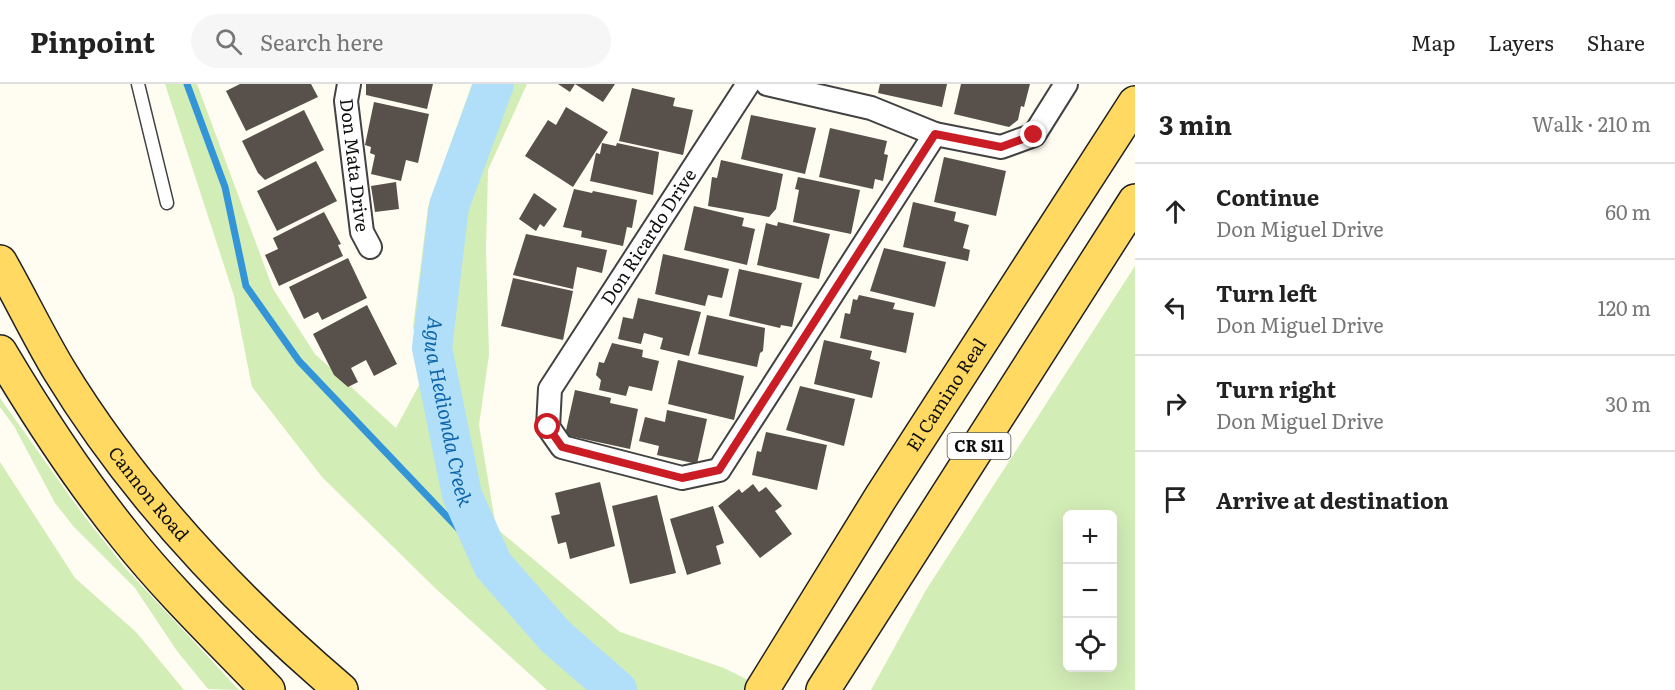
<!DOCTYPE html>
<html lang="en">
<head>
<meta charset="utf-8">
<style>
	:root { --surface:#fff; --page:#f6f6f6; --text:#222; --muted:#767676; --line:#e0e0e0 }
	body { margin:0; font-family:Literata,serif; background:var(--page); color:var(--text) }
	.controls { position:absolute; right:18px; bottom:18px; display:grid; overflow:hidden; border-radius:9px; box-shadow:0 6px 24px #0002 }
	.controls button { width:54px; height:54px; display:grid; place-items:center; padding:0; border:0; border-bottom:2px solid var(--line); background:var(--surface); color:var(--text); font:30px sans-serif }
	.stop { position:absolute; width:18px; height:18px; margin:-14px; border:4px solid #c91c24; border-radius:50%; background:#fff }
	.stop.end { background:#c91c24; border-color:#fff; box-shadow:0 2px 6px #0008 }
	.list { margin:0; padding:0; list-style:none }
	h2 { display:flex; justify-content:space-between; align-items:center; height:78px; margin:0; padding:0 24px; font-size:26px }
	h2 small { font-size:20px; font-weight:400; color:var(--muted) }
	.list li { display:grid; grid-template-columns:39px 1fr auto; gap:18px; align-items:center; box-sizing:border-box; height:96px; padding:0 24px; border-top:2px solid var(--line) }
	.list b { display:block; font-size:22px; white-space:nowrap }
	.list p { margin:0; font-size:20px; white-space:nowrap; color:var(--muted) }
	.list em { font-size:20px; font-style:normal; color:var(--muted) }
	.icon { flex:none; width:33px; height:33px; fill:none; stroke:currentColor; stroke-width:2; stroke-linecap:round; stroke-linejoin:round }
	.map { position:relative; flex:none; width:1135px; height:606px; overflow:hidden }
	header { display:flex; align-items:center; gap:36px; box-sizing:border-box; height:84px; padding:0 30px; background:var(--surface); border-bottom:2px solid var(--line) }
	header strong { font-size:28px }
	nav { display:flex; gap:33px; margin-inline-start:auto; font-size:21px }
	.search { width:420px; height:54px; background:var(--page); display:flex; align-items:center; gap:15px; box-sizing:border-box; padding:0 21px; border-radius:33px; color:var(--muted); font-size:22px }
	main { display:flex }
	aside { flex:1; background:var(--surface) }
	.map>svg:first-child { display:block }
	.green { fill:#d3edb7; fill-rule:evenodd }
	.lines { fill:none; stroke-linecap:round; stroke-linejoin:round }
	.stream { stroke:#3395d7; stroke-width:7 }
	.river { stroke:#b1dffa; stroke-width:40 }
	.building { fill:#58504a }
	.lane-casing { stroke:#424242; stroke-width:15 }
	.street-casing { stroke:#424242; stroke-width:26 }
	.primary-casing { stroke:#202020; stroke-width:36 }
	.lane { stroke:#fff; stroke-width:12 }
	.street { stroke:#fff; stroke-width:22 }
	.primary { stroke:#ffd961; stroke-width:33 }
	.route { stroke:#c91c24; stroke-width:8 }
	.labels { text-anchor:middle; stroke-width:6; stroke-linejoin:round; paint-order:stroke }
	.shield { fill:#fff; stroke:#575757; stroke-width:1.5 }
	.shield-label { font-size:16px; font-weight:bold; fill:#0f0f0f }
	.street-label { font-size:18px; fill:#0f0f0f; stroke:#fff }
	.water-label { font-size:20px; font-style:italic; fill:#0e66aa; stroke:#fff }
</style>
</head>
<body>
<header>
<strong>Pinpoint</strong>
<div class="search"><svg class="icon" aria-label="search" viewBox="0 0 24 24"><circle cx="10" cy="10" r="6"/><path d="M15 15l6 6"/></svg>Search here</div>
<nav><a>Map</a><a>Layers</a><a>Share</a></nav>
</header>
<main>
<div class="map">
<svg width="1135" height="606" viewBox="0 0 1135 606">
	<rect width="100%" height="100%" fill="#fffcf1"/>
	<g class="green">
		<path d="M165 0H197L273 205 315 270 396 344 424 292 413 243 428 123 472 0H527L488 86 486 165 489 271 479 341 496 444 620 548 724 584 768 606H547L435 504 322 393 252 303 234 212Z"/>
		<path d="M1135 182V606H871L926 506ZM1068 430H1112V584H1068Z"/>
		<path d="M0 314 81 428 126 485 239 606 208 605 177 567 135 504 74 443 55 419 14 342 0 323Z"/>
		<path d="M0 378 75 494 136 548 184 606H0Z"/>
	</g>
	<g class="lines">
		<path class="stream" d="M187 0 225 103 246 202 299 277 493 481"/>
		<path class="river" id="s1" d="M494 0 449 122 432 264 462 411 493 481 555 552 617 606"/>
	</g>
	<g class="building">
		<path d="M240 0H311L318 13 246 47 226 7Z"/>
		<path d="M366 0H433L427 25 366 11Z"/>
		<path d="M558 0H615L603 18 575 0 570 8Z"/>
		<path d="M880 0H947L942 23 878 9Z"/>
		<path d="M961 0H1030L1024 23 1021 22 1018 36 1009 43 954 30Z"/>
		<path d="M632 4 675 14 673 22 693 26 683 71 619 57Z"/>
		<path d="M374 18 429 30 418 79 406 76 401 97 371 90 375 71 370 69 371 63 365 61Z"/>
		<path d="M566 23 608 48 573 103 525 72 548 36 556 41Z"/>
		<path d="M304 26 324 66 265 96 258 89 242 57Z"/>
		<path d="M751 31 816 44 805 90 741 75Z"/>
		<path d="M830 44 887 57 884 70 888 71 883 97 875 95 873 105 819 93Z"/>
		<path d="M602 59 616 62 617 59 659 68 653 111 590 97 596 69 600 70Z"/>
		<path d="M944 73 1006 87 996 132 934 118Z"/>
		<path d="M721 76 783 90 776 125 769 133 708 122 712 93 717 94Z"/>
		<path d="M316 77 337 117 277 147 257 107Z"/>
		<path d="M798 93 860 106 851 150 793 138 799 106 795 105Z"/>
		<path d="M396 98 399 125 375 128 371 102Z"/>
		<path d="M574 105 592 109 593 107 637 116 632 144 627 143 623 162 581 153 582 147 563 143Z"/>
		<path d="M534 109 557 125 544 143 540 140 536 147 519 135Z"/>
		<path d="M913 118 956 128 954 137 969 141 963 164 970 166 968 177 903 163Z"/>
		<path d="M694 122 744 134 742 142 755 145 747 181 684 166Z"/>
		<path d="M324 128 341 160 338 161 343 172 279 202 265 171 278 165 273 154Z"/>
		<path d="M778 138 830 150 819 195 757 181 766 139 777 142Z"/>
		<path d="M526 150 607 166 602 189 577 183 573 205 513 191Z"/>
		<path d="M884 164 946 178 935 223 870 207Z"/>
		<path d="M663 170 729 185 722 214 708 211 705 222 655 210Z"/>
		<path d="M348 174 367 214 322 236 318 228 304 235 289 203Z"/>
		<path d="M739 185 802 199 792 243 781 241 780 244 729 232Z"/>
		<path d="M513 194 573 207 563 256 501 242Z"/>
		<path d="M859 211 895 219 893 225 914 229 906 269 840 254 845 229 850 230 853 215 857 216Z"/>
		<path d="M638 214 701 228 689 272 660 265 663 254 644 249 641 260 618 255 623 233 633 235Z"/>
		<path d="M367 221 397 280 374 292 366 276 351 284 358 298 348 303 334 291 313 250Z"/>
		<path d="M707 231 765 244 763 267 760 269 757 283 698 270Z"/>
		<path d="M824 256 872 267 870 275 880 278 872 314 814 300Z"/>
		<path d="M612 259 643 266 642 273 659 277 652 307 629 302 626 312 599 306 601 296 596 291 599 278 604 279Z"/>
		<path d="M678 276 744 292 734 336 668 320Z"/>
		<path d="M800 302 855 315 844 362 786 346Z"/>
		<path d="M575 306 611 314 610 319 638 325 630 365 565 351Z"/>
		<path d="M667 326 707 335 697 380 657 371 659 362 639 357 645 333 665 338Z"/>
		<path d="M766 348 827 361 817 406 752 391 757 367 761 368Z"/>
		<path d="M600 398 615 462 570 475 566 458 558 460 551 432 560 430 555 409Z"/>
		<path d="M753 400 759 408 766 403 782 422 775 427 792 450 760 474 718 422 739 405 742 409Z"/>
		<path d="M657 411 676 489 630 500 612 422Z"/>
		<path d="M713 422 724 459 716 462 721 480 687 491 670 435Z"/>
	</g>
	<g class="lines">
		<defs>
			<path id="lane" d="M138 0 167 119"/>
			<g id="street">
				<path id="s2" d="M349 0 346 17 362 148 370 163"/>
				<path d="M748 0 550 305 548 343 562 363 682 394 719 386 935 50"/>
				<path d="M767 0 871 24 935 50 1001 63 1034 51 1066 0"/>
			</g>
			<g id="primary">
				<path id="s3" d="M0 178C20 213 38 251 59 286 134 409 232 513 341 606"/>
				<path d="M0 268C38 332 79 395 126 453 169 507 220 556 268 606"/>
				<path id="s4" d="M762 606 881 413 1135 19"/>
				<path d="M823 606 1135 117"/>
			</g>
		</defs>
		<use href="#lane" class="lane-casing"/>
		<use href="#street" class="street-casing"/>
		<use href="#primary" class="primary-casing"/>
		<use href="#lane" class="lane"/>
		<use href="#street" class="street"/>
		<use href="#primary" class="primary"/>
	</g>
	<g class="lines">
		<path class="route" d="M548 343 562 363 682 394 719 386 935 50 1001 63 1034 51"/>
	</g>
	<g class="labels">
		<rect class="shield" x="947.5" y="349" width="63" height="26" rx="4.5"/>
		<g class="shield-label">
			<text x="979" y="368">CR S11</text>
		</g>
		<g class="street-label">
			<text dy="6" stroke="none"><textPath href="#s2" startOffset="82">Don Mata Drive</textPath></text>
			<text transform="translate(649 153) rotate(-57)" y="6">Don Ricardo Drive</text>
			<text dy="6" stroke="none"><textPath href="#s4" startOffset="348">El Camino Real</textPath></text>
			<text dy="6" stroke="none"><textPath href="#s3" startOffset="276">Cannon Road</textPath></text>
		</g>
		<g class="water-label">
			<text dy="7" stroke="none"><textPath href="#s1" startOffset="338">Agua Hedionda Creek</textPath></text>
		</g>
	</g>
</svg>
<div class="controls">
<button>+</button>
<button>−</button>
<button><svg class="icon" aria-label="locate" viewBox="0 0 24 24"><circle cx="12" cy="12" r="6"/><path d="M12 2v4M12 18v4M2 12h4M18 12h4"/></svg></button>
</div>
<div class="stop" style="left:548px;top:343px"></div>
<div class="stop end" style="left:1034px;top:51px"></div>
</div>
<aside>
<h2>3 min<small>Walk · 210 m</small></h2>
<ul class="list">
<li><svg class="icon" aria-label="ahead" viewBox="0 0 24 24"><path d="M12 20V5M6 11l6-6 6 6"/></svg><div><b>Continue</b><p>Don Miguel Drive</p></div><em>60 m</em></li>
<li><svg class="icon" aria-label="left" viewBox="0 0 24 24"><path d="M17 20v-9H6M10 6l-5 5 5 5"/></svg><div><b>Turn left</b><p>Don Miguel Drive</p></div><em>120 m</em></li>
<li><svg class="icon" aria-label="right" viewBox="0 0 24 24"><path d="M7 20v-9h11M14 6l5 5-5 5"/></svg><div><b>Turn right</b><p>Don Miguel Drive</p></div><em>30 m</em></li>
<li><svg class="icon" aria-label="arrive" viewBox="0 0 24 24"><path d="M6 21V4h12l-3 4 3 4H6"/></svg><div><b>Arrive at destination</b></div></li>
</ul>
</aside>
</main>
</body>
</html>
